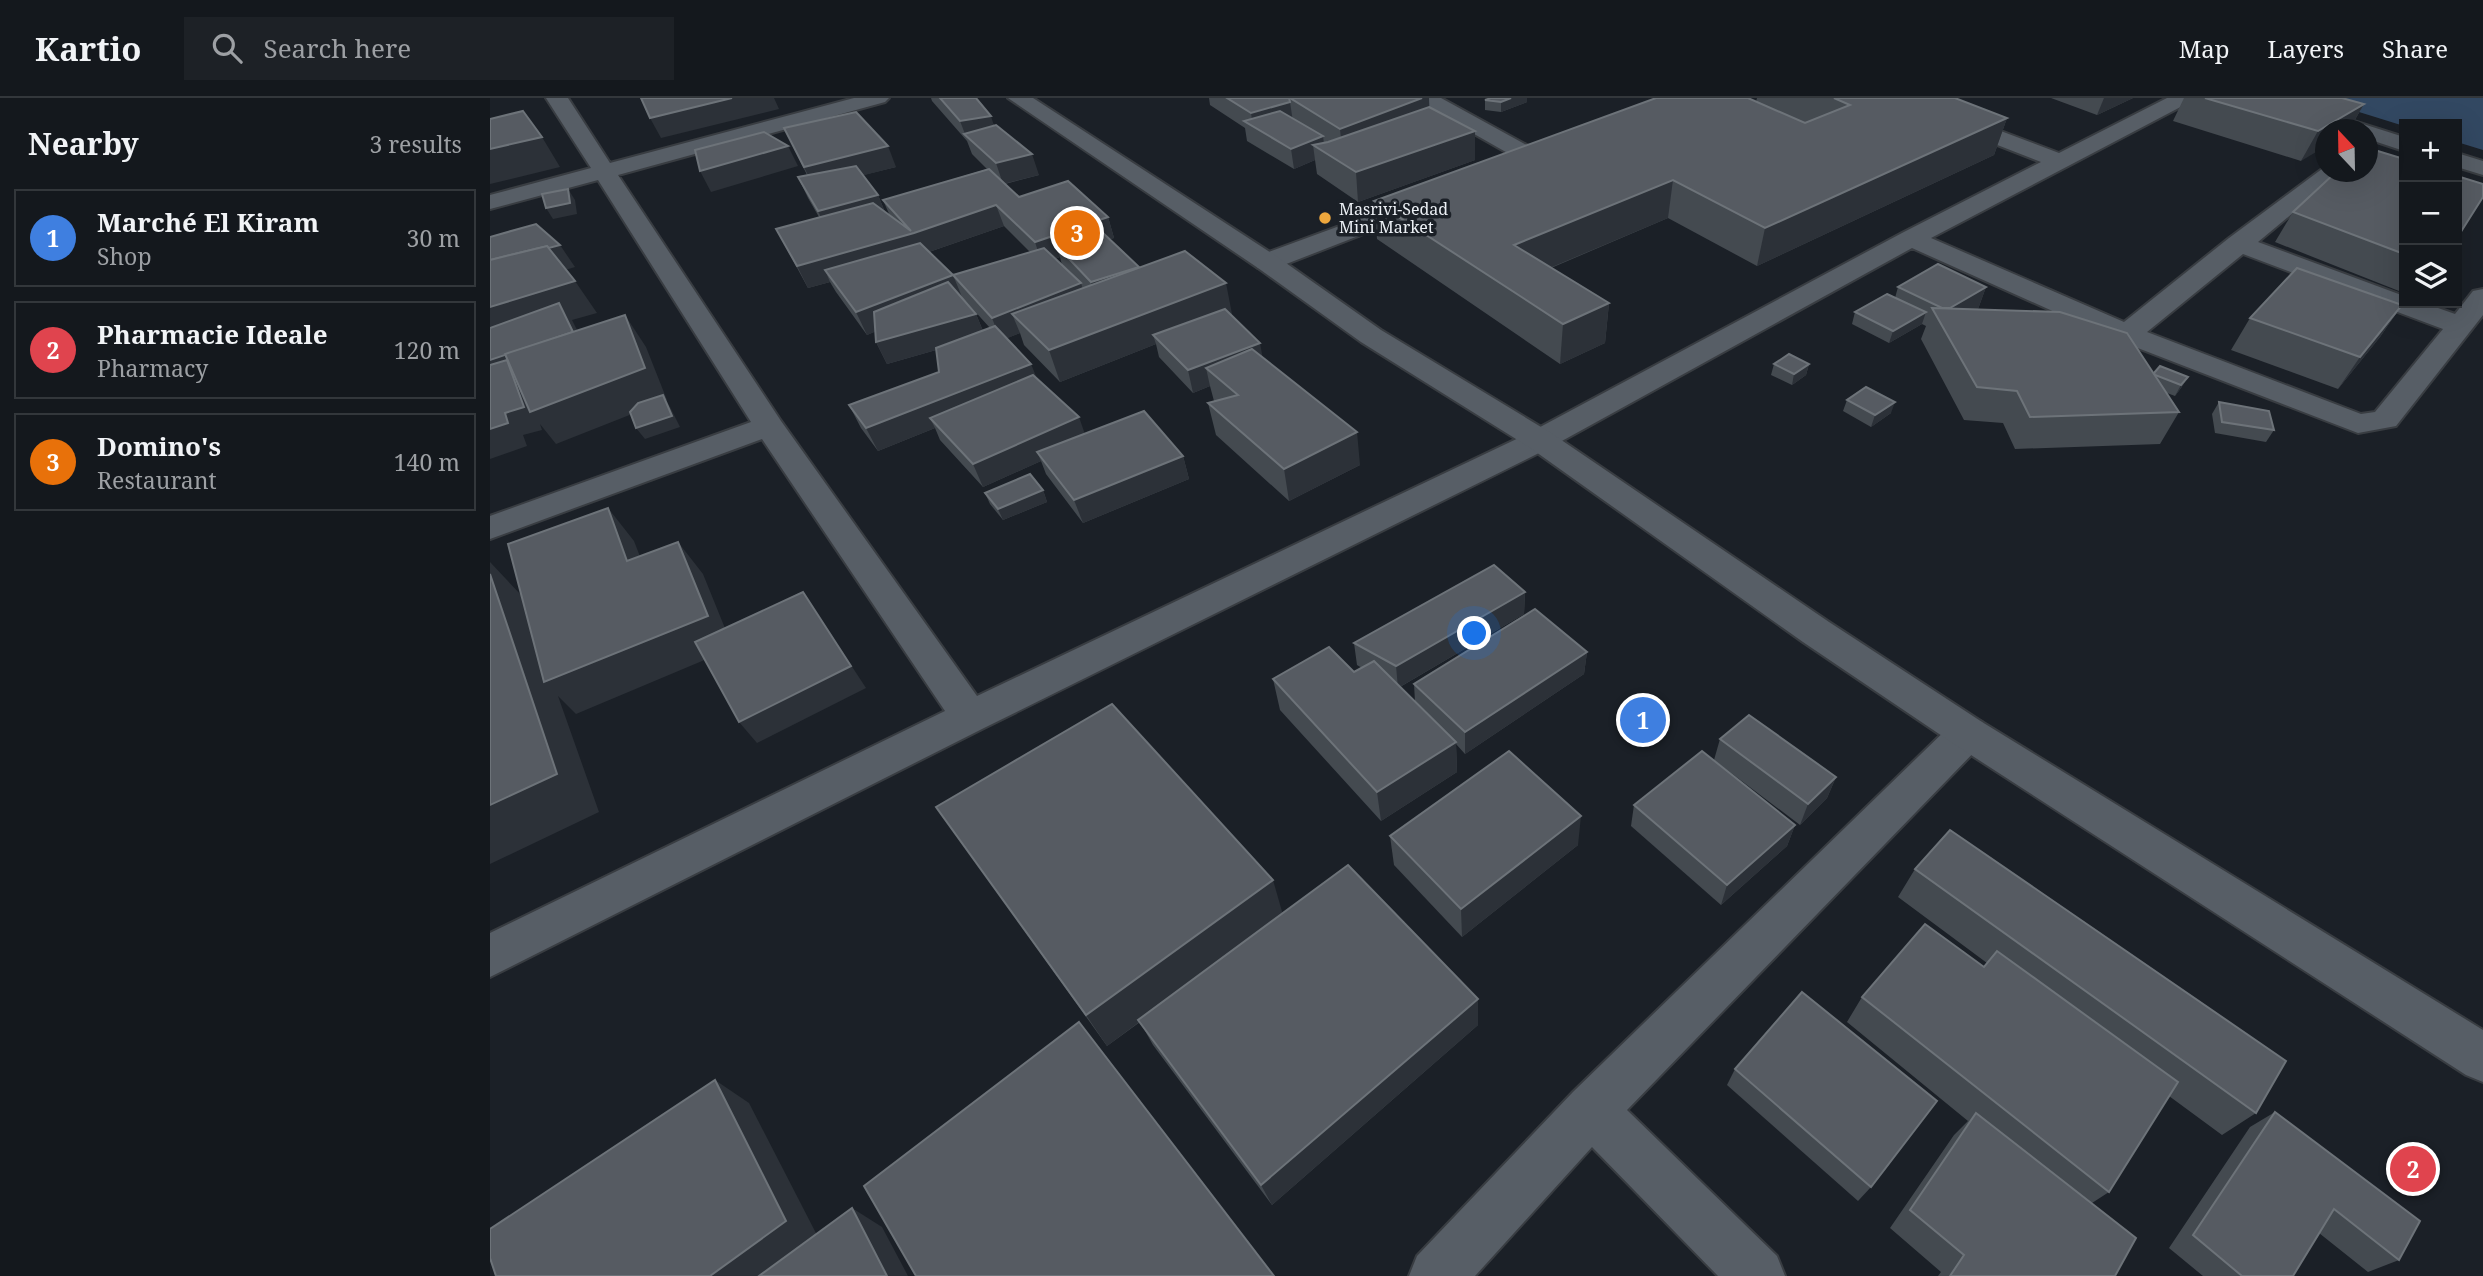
<!DOCTYPE html>
<html lang="en">
<head>
<meta charset="utf-8">
<style>
	:root { --surface:#14181d; --page:#1d2126; --text:#f1f3f6; --muted:#9da0a4; --line:#33373b; --accent:#eea73d }
	body { margin:0; font-family:"Noto Serif",serif; background:var(--page); color:var(--text) }
	.controls { position:absolute; right:21px; top:21px; display:grid; overflow:hidden; border-radius:0px; box-shadow:0 7px 28px #0002 }
	.controls button { width:63px; height:63px; display:grid; place-items:center; padding:0; border:0; border-bottom:2px solid var(--line); background:var(--surface); color:var(--text); font:35px sans-serif }
	.compass { position:absolute; left:1825px; top:21px; width:63px; height:63px; border-radius:50%; background:var(--surface); box-shadow:0 7px 28px #0002; rotate:338deg }
	.you { position:absolute; left:985px; top:536px; width:24px; height:24px; margin:-18px; border:5px solid #fff; border-radius:50%; background:#1a73e8; box-shadow:0 0 0 10px #1a73e833 }
	.badge { display:grid; place-items:center; width:46px; height:46px; border-radius:50%; background:var(--accent); color:#fff; font-size:23px; font-weight:700 }
	.pin { position:absolute; translate:-50% -50%; border:4px solid #fff; box-shadow:0 2px 7px #0006 }
	.list { margin:0; padding:0; list-style:none }
	h2 { display:flex; justify-content:space-between; align-items:center; height:91px; margin:0; padding:0 28px; font-size:30px }
	h2 small { font-size:23px; font-weight:400; color:var(--muted) }
	.list li { display:grid; grid-template-columns:46px 1fr auto; gap:21px; align-items:center; box-sizing:border-box; height:98px; margin:0 14px 14px; padding:0 14px; border:2px solid var(--line); border-radius:0px }
	.list b { display:block; font-size:26px; white-space:nowrap }
	.list p { margin:0; font-size:23px; white-space:nowrap; color:var(--muted) }
	.list em { font-size:23px; font-style:normal; color:var(--muted) }
	.icon { flex:none; width:38px; height:38px; fill:none; stroke:currentColor; stroke-width:2; stroke-linecap:round; stroke-linejoin:round }
	.map { position:relative; flex:none; width:1993px; height:1178px; overflow:hidden }
	header { display:flex; align-items:center; gap:42px; box-sizing:border-box; height:98px; padding:0 35px; background:var(--surface); border-bottom:2px solid var(--line) }
	header strong { font-size:33px }
	nav { display:flex; gap:38px; margin-inline-start:auto; font-size:24px }
	.search { width:490px; height:63px; background:var(--page); display:flex; align-items:center; gap:18px; box-sizing:border-box; padding:0 24px; border-radius:0px; color:var(--muted); font-size:26px }
	main { display:flex }
	aside { flex:1; background:var(--surface) }
	.map>svg:first-child { display:block }
	.green { fill:#324862 }
	.lines { fill:none; stroke-linecap:round; stroke-linejoin:round }
	.minor-casing { stroke:#393d42; stroke-width:4 }
	.tertiary-casing { stroke:#393d42; stroke-width:4 }
	.minor { fill:#575e66; fill-rule:evenodd }
	.tertiary { fill:#575e66; fill-rule:evenodd }
	.wall { fill:#444a50; fill-rule:evenodd }
	.shaded-wall { fill:#2c3138 }
	.building { fill:#565b62; stroke:#6d7379; stroke-width:2 }
	.poi-dot { fill:#eea73d; stroke:#1b2027; stroke-width:2.5 }
	.labels { text-anchor:middle; stroke-width:7; stroke-linejoin:round; paint-order:stroke }
	.far-poi-label { font-size:16px; fill:#ecf0f5; stroke:#1b2027; text-anchor:start }
</style>
</head>
<body>
<header>
<strong>Kartio</strong>
<div class="search"><svg class="icon" aria-label="search" viewBox="0 0 24 24"><circle cx="10" cy="10" r="6"/><path d="M15 15l6 6"/></svg>Search here</div>
<nav><a>Map</a><a>Layers</a><a>Share</a></nav>
</header>
<main>
<aside>
<h2>Nearby<small>3 results</small></h2>
<ul class="list">
<li><span class="badge" style="background:#3f7fe0">1</span><div><b>Marché El Kiram</b><p>Shop</p></div><em>30 m</em></li>
<li><span class="badge" style="background:#e0444e">2</span><div><b>Pharmacie Ideale</b><p>Pharmacy</p></div><em>120 m</em></li>
<li><span class="badge" style="background:#e8710a">3</span><div><b>Domino's</b><p>Restaurant</p></div><em>140 m</em></li>
</ul>
</aside>
<div class="map">
<svg width="1993" height="1178" viewBox="0 0 1993 1178">
	<rect width="100%" height="100%" fill="#1b2027"/>
	<path class="green" d="M1824 0H1993V52L1967 44V26L1914 28Z"/>
	<g class="lines">
		<defs>
			<g id="minor">
				<path d="M56 0H78L120 65 364 0H399L395 4 128 77 291 323 487 598 1039 335 1412 135 1551 64 1397 4 1393 0H1423L1569 55 1677 0H1704L1700 4 1441 140 1634 224 1739 140 1836 68V74H1852L1768 144 1914 198V205H1934L1965 216 1983 193 1993 191V217L1906 328 1868 335 1627 242 1422 150 1061 349 494 630 0 879V835L455 613 272 341 0 441V418L261 324 108 82 0 111V97L101 70ZM1753 156 1953 231 1885 314 1871 316 1657 234Z"/>
				<path d="M924 0H951L1053 56 1056 61 1053 66H1037L928 4Z"/>
				<path d="M1758 0H1791L1914 39V53L1878 41V32H1845L1762 4Z"/>
				<path d="M1967 55 1993 63V77L1967 69Z"/>
				<path d="M934 97 943 99 946 104 943 109 786 170 777 172 768 170 764 164 768 158Z"/>
				<path d="M1478 619 1492 624 1498 635 1492 646 1137 1012 1287 1158 1295 1178H1228L1102 1049 985 1178H919L927 1158 1083 994 1464 624Z"/>
			</g>
			<path id="tertiary" d="M518 0H543L786 158 891 232 1061 335 1339 524 1492 624 1993 932V984L1976 977 1464 646 1313 544 1039 349 871 244 768 170Z"/>
		</defs>
		<use href="#minor" class="minor-casing"/>
		<use href="#tertiary" class="tertiary-casing"/>
		<use href="#minor" class="minor"/>
		<use href="#tertiary" class="tertiary"/>
	</g>
	<g class="wall">
		<path d="M441 0H486L504 27 549 77 515 86 529 99 618 119 624 140 620 141 649 169 742 216 741 217 773 260 870 367 799 403 726 337 718 305 724 303 720 288 703 295 669 259 666 246 570 284 534 247 530 235 517 240 546 280 594 336 693 358 699 381 593 425 556 376 551 363 493 389 450 342 445 330 388 353 371 330 359 307 449 274 446 252 397 266 386 244V233L377 237 346 194 340 184 318 190 286 131 329 119 318 100 308 79 317 77 294 30 406 69 373 77 388 97 395 114 400 118 393 102 497 71 482 56 477 43 442 3ZM514 128 540 154 463 177 439 154ZM570 159 572 167 565 161ZM472 199 500 230 493 233 486 216Z"/>
		<path d="M719 0H939V9L985 62 868 104 827 76 825 62 804 71 757 43 755 30 720 7Z"/>
		<path d="M1267 0H1465L1517 20 1504 57 1267 168 1178 120 1061 170 1119 205 1115 245 1070 266 887 141 884 103 1266 4Z"/>
		<path d="M1561 0H1643L1607 17Z"/>
		<path d="M1694 0H1852L1874 6 1859 32H1836L1811 63 1683 23Z"/>
		<path d="M995 2 1037 4 1011 14 995 12Z"/>
		<path d="M1914 61V195L1785 144 1803 114Z"/>
		<path d="M1408 189H1496L1488 211 1664 275 1698 279 1691 290 1685 298 1677 295 1689 314 1670 346 1525 351 1513 325 1474 322 1431 241 1436 228 1432 226 1399 245 1362 226 1365 214 1405 200Z"/>
		<path d="M1912 207 1890 239 1848 291 1741 252 1760 220Z"/>
		<path d="M1284 266H1319L1316 277 1302 287 1281 277Z"/>
		<path d="M1357 302 1401 315 1381 329 1353 313Z"/>
		<path d="M1729 304 1784 332 1776 344 1725 335 1722 316Z"/>
		<path d="M553 392 557 404 513 422 500 406 495 395Z"/>
		<path d="M1035 494 1034 516 910 589 925 604 924 586 1097 554 1094 576 975 656 966 646 967 674 891 723 790 612 783 581 864 574 872 570 867 567 864 545Z"/>
		<path d="M1230 641 1346 679 1337 700 1310 727 1224 662Z"/>
		<path d="M1144 707 1305 727 1297 748 1231 807 1141 728Z"/>
		<path d="M446 709 792 815 988 901V927L782 1107 663 947 650 924 617 948Z"/>
		<path d="M900 738 1088 747 972 839 904 767Z"/>
		<path d="M1425 771 1766 1015 1732 1037 1679 998 1619 1094 1602 1105 1625 1178H1448L1451 1174 1400 1130 1464 1037 1478 1023 1357 924 1372 899 1494 869 1497 865 1408 799Z"/>
		<path d="M1245 971 1381 1089 1368 1103 1237 987Z"/>
		<path d="M1785 1014 1909 1162 1878 1174 1829 1135 1803 1178H1713L1679 1150 1760 1029Z"/>
	</g>
	<g class="shaded-wall">
		<path d="M242 0H284L289 11 171 40 160 20Z"/>
		<path d="M932 0H939L940 26 853 60 850 31Z"/>
		<path d="M1021 0H1037V4L1011 14V4Z"/>
		<path d="M1614 0H1643L1607 17Z"/>
		<path d="M800 4 803 24 763 28 761 15Z"/>
		<path d="M1874 6 1859 32H1836V48L1811 63 1828 33Z"/>
		<path d="M501 18 507 38 475 36 470 23Z"/>
		<path d="M1517 20 1504 57 1267 168 1275 130Z"/>
		<path d="M985 33V62L868 104 866 74Z"/>
		<path d="M833 38 835 54 823 47 825 62 804 71 801 51Z"/>
		<path d="M52 39 70 69 0 86V51Z"/>
		<path d="M298 48 308 68 221 94 210 73Z"/>
		<path d="M398 48 406 69 324 90 314 69Z"/>
		<path d="M542 56 549 77 513 86 506 65Z"/>
		<path d="M1183 82 1178 120 1024 185V147Z"/>
		<path d="M78 91 85 102 87 116 63 121 56 110Z"/>
		<path d="M388 97 397 119 338 134 328 113Z"/>
		<path d="M506 107 514 128 433 156 335 172 340 184 318 190 307 168Z"/>
		<path d="M618 119 624 140 576 157 565 146 570 159 552 166 545 144Z"/>
		<path d="M70 147 85 169 15 191 0 170Z"/>
		<path d="M650 170 607 206 601 184Z"/>
		<path d="M463 177 472 199 377 237 366 214Z"/>
		<path d="M85 183 107 215 82 222 100 258 135 217 156 249 177 302H176L180 309 190 329 155 341 146 330 175 303 66 346 50 326 52 332 33 337 37 348 0 361V209Z"/>
		<path d="M591 185 598 207 522 216 530 235 511 243 502 220Z"/>
		<path d="M736 185 742 216 671 244 663 237 666 246 570 284 559 252Z"/>
		<path d="M1496 189 1488 211 1457 212Z"/>
		<path d="M1119 205 1115 245 1070 266 1073 226Z"/>
		<path d="M1912 207 1890 239 1848 291 1870 259Z"/>
		<path d="M1436 214 1432 226 1399 245 1403 233Z"/>
		<path d="M486 216 495 238 397 266 386 244Z"/>
		<path d="M770 245 774 267 716 270 720 288 703 295 698 272Z"/>
		<path d="M541 266 550 288 440 320 445 330 388 353 376 330Z"/>
		<path d="M1319 266 1316 277 1302 287 1304 276Z"/>
		<path d="M1698 279 1691 290 1685 298 1691 287Z"/>
		<path d="M1405 304 1401 315 1381 329 1385 317Z"/>
		<path d="M589 319 597 342 547 354 551 363 493 389 483 366Z"/>
		<path d="M867 334 870 367 799 403 794 371Z"/>
		<path d="M693 358 699 381 593 425 584 402Z"/>
		<path d="M553 392 557 404 513 422 508 411Z"/>
		<path d="M118 410 144 443 164 495 137 463Z"/>
		<path d="M188 444 213 476 243 550 86 616 68 598 109 714 0 766V464L32 498 62 581Z"/>
		<path d="M313 494 376 590 267 645 249 624Z"/>
		<path d="M1035 494 1034 516 908 590 906 568Z"/>
		<path d="M1097 554 1094 576 975 656V634Z"/>
		<path d="M966 644 967 674 891 723 887 694Z"/>
		<path d="M1346 679 1337 700 1310 727 1318 706Z"/>
		<path d="M1091 718 1088 747 972 839 971 811Z"/>
		<path d="M1305 727 1297 748 1231 807 1237 787Z"/>
		<path d="M783 782 793 817 617 948 596 917Z"/>
		<path d="M988 901V927L782 1107 771 1087Z"/>
		<path d="M225 982 259 1005 329 1141 280 1178H220Z"/>
		<path d="M362 1110 392 1129 418 1178H397Z"/>
	</g>
	<g class="building">
		<path d="M151 0H242L160 20Z"/>
		<path d="M450 0H486L501 18 470 23Z"/>
		<path d="M737 0H799L800 4 761 15Z"/>
		<path d="M800 0H932L850 31Z"/>
		<path d="M1001 0H1021L1011 4 995 2Z"/>
		<path d="M1166 0H1258L1315 25 1360 7 1344 0H1465L1517 20 1275 130 1183 82 1024 147 1119 205 1073 226 884 103Z"/>
		<path d="M1715 0H1852L1874 6 1828 33Z"/>
		<path d="M939 9 985 33 866 74 823 47 838 44Z"/>
		<path d="M33 13 52 39 0 51V21Z"/>
		<path d="M790 13 833 38 801 51 754 23Z"/>
		<path d="M366 14 398 48 314 69 294 30Z"/>
		<path d="M506 27 542 56 506 65 474 36Z"/>
		<path d="M274 34 298 48 210 73 205 52Z"/>
		<path d="M1878 50 1914 61V156L1803 114 1846 74H1878Z"/>
		<path d="M366 68 388 97 328 113 308 79Z"/>
		<path d="M499 71 529 99 578 83 618 119 545 144 506 107 424 135 307 168 286 131 383 105 421 133 393 102Z"/>
		<path d="M1967 78 1993 86V99L1967 140Z"/>
		<path d="M78 91 80 105 56 110 52 96Z"/>
		<path d="M46 126 70 147 59 150 57 148 0 162V139Z"/>
		<path d="M612 134 649 169 601 184 565 146Z"/>
		<path d="M430 145 463 177 554 150 591 185 502 220 463 177 366 214 335 172Z"/>
		<path d="M57 148 85 183 0 209V162Z"/>
		<path d="M695 153 736 185 559 252 522 216Z"/>
		<path d="M1448 166 1496 189 1460 210H1452L1408 189Z"/>
		<path d="M1807 170 1912 207 1870 259 1760 220Z"/>
		<path d="M458 184 486 216 386 244 384 214Z"/>
		<path d="M1397 196 1436 214 1403 233 1365 214Z"/>
		<path d="M69 205 83 234 0 262V230Z"/>
		<path d="M1442 210 1570 214 1637 235 1689 314 1540 319 1527 293 1487 289Z"/>
		<path d="M735 211 770 245 698 272 663 237Z"/>
		<path d="M135 217 155 270 40 314 15 256Z"/>
		<path d="M505 228 541 266 376 330 359 307 449 274 446 250Z"/>
		<path d="M762 251 867 334 794 371 718 305 748 297 716 270Z"/>
		<path d="M1299 256 1319 266 1304 276 1284 266Z"/>
		<path d="M17 262 34 309 15 315 18 325 0 331V267Z"/>
		<path d="M1670 268 1698 279 1691 287 1665 277 1664 275Z"/>
		<path d="M543 277 589 319 483 366 440 320Z"/>
		<path d="M1376 289 1405 304 1385 317 1357 302Z"/>
		<path d="M173 297 182 318 146 330 140 314 148 305Z"/>
		<path d="M1729 304 1779 313 1784 332 1732 324Z"/>
		<path d="M654 313 693 358 584 402 547 354Z"/>
		<path d="M540 376 553 392 508 411 495 395Z"/>
		<path d="M118 410 137 463 188 444 218 518 54 584 18 446Z"/>
		<path d="M1004 467 1035 494 906 568 864 545Z"/>
		<path d="M0 476 67 676 0 707Z"/>
		<path d="M313 494 361 568 249 624 205 544Z"/>
		<path d="M1045 511 1097 554 975 634 924 586Z"/>
		<path d="M839 549 864 574 884 563 966 644 887 694 783 581Z"/>
		<path d="M622 606 783 782 596 917 446 709Z"/>
		<path d="M1259 617 1346 679 1318 706 1230 641Z"/>
		<path d="M1019 653 1091 718 971 811 900 738Z"/>
		<path d="M1212 653 1305 727 1237 787 1144 707Z"/>
		<path d="M1460 732 1796 963 1766 1015 1425 771Z"/>
		<path d="M858 767 988 901 771 1087 648 922Z"/>
		<path d="M1435 826 1494 869 1507 853 1688 984 1619 1094 1372 899Z"/>
		<path d="M1312 894 1447 1003 1381 1089 1245 971Z"/>
		<path d="M589 924 784 1178H426L374 1088Z"/>
		<path d="M225 982 296 1123 220 1178H6L0 1160V1131Z"/>
		<path d="M1785 1014 1930 1123 1909 1162 1844 1111 1803 1178H1752L1703 1137Z"/>
		<path d="M1486 1015 1646 1140 1625 1178H1460L1474 1157 1420 1112Z"/>
		<path d="M362 1110 397 1178H269Z"/>
	</g>
	<circle class="poi-dot" cx="835" cy="120" r="7"/>
	<g class="labels">
		<g class="far-poi-label">
			<text x="849" y="117">Masrivi-Sedad<tspan x="849" dy="18">Mini Market</tspan></text>
		</g>
	</g>
</svg>
<div class="controls">
<button>+</button>
<button>−</button>
<button><svg class="icon" aria-label="layers" viewBox="0 0 24 24"><path d="M12 4l9 5-9 5-9-5zM3 14l9 5 9-5"/></svg></button>
</div>
<svg class="compass" viewBox="-18 -18 36 36"><path d="M0-13l5 13h-10z" fill="#e53935"/><path d="M0 13l5-13h-10z" fill="#9da0a4"/></svg>
<div class="you"></div>
<div class="pin badge" style="left:1153px;top:622px;background:#3f7fe0">1</div>
<div class="pin badge" style="left:1923px;top:1071px;background:#e0444e">2</div>
<div class="pin badge" style="left:587px;top:135px;background:#e8710a">3</div>
</div>
</main>
</body>
</html>
